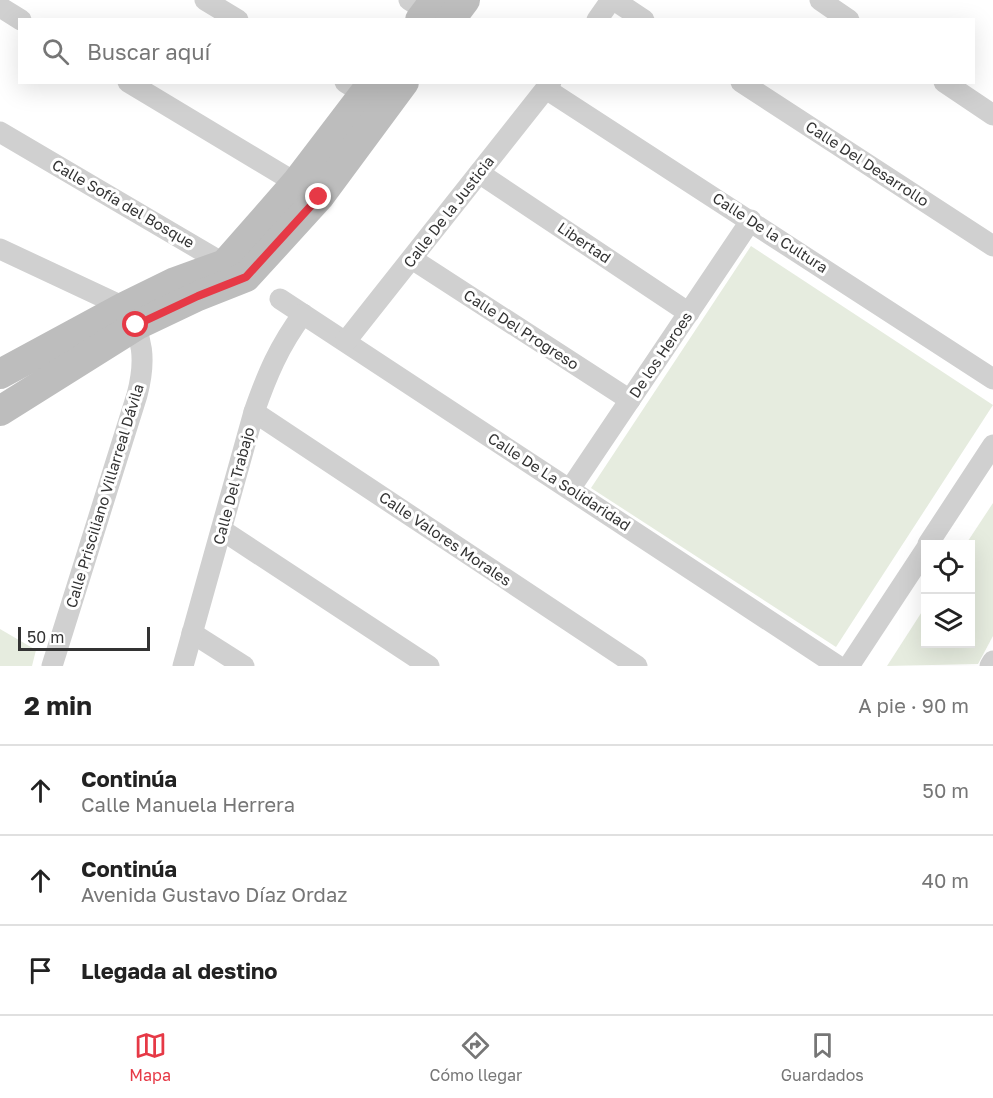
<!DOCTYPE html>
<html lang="es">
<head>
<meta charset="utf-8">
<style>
	:root { --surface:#fff; --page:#f2f2f2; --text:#222; --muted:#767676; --line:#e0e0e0; --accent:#e63946 }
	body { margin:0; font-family:"Golos Text",sans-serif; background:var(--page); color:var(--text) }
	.controls { position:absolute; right:18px; bottom:18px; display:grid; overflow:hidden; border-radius:0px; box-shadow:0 6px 24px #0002 }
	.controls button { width:54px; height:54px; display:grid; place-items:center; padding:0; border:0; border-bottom:2px solid var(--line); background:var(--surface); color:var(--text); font:30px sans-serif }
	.scale { position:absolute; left:18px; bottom:15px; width:132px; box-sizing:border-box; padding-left:6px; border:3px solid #333; border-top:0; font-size:16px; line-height:21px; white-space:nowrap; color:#333; -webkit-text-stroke:4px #fff; paint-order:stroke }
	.stop { position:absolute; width:18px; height:18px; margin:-14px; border:4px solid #e63946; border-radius:50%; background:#fff }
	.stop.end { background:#e63946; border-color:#fff; box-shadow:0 2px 6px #0008 }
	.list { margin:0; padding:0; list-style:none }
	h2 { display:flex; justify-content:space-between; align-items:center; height:78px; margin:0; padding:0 24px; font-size:26px }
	h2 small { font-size:20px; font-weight:400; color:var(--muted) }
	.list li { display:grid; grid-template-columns:39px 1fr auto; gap:18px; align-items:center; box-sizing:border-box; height:90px; padding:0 24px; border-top:2px solid var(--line) }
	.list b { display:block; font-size:22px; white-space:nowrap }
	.list p { margin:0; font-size:20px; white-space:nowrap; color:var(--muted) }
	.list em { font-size:20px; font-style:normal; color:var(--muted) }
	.icon { flex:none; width:33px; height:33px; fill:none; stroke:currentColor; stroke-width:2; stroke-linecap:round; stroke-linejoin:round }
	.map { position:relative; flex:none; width:993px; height:666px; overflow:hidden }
	.search { position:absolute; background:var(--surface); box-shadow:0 6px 24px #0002; left:18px; right:18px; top:18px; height:66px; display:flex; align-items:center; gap:15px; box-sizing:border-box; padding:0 21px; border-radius:0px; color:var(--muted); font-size:22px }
	.sheet { height:348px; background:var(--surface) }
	nav { display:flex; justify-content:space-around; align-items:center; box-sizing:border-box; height:84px; border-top:2px solid var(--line); background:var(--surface); font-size:16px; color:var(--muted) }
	nav a { display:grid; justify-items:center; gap:3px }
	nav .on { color:var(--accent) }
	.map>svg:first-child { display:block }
	.green { fill:#e6ecdf }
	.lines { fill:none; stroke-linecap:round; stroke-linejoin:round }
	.street { stroke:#d0d0d0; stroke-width:21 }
	.secondary { stroke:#bdbdbd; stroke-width:30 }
	.route { stroke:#e63946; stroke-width:8 }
	.labels { text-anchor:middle; stroke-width:6; stroke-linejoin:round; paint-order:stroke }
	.street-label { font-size:15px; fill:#333; stroke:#fff }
</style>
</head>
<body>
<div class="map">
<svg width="993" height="666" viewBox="0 0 993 666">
	<rect width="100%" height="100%" fill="#fff"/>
	<g class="green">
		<path d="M751 246 993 405 836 647 591 488Z"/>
		<path d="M993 503V636L978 664 887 666 925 607 926 644H970V544H966Z"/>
		<path d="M0 629 36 650 32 666H0Z"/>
	</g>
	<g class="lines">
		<g class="street">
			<path d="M205 0 238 20"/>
			<path d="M409 0 439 19"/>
			<path d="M614 0 644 20"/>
			<path d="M820 0 849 20"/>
			<path d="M0 7 21 20"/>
			<path d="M597 20 611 0"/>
			<path d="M128 82 306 189"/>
			<path d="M345 82 364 94"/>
			<path d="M741 82 993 246"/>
			<path d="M944 82 993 115"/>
			<path d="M546 89 993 379"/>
			<path d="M0 132 233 269"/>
			<path d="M479 173 689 313"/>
			<path d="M0 249 124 307C144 336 146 361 137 395L52 666"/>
			<path d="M412 259 630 400"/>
			<path d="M280 299 838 666"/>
			<path d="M346 341 551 82"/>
			<path d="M254 412 637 666"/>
			<path d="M570 489 751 220"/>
			<path d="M222 530 429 666"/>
			<path d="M928 544 993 445"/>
			<path d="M192 633 244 666"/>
			<path d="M183 666 254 412C267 375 279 346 303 314"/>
			<path d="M849 666 926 549"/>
			<path d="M990 666 993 661"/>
		</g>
		<g class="secondary">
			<path d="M420 20 435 0"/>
			<path d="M450 20 465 0"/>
			<path d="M0 374 124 307 175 282 225 264 296 183 373 82"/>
			<path d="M0 411 137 325 198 296 246 277 319 197 404 82"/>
		</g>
	</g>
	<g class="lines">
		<path class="route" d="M136 325 198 296 246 277 319 197"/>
	</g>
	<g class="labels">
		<g class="street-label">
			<text transform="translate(867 164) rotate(33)" y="5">Calle Del Desarrollo</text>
			<text transform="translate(123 204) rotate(30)" y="5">Calle Sofía del Bosque</text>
			<text transform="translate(449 212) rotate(-52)" y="5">Calle De la Justicia</text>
			<text transform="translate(770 233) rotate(33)" y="5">Calle De la Cultura</text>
			<text transform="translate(584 243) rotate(34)" y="5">Libertad</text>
			<text transform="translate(521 330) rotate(33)" y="5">Calle Del Progreso</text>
			<text transform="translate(661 355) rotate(-56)" y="5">De los Heroes</text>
			<text transform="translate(559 482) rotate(33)" y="5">Calle De La Solidaridad</text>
			<text transform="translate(234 486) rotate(-75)" y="5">Calle Del Trabajo</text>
			<text transform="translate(105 496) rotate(-73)" y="5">Calle Prisciliano Villarreal Dávila</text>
			<text transform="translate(445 539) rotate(34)" y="5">Calle Valores Morales</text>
		</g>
	</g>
</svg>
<div class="controls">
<button><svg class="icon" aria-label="locate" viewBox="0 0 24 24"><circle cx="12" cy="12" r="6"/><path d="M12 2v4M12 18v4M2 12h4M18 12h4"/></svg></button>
<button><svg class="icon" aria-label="layers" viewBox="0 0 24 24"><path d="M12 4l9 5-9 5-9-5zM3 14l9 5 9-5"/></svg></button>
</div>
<div class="scale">50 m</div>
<div class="stop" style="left:136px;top:325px"></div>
<div class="stop end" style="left:319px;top:197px"></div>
<div class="search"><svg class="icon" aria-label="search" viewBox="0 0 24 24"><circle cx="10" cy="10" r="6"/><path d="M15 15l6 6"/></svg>Buscar aquí</div>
</div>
<section class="sheet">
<h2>2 min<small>A pie · 90 m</small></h2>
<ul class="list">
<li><svg class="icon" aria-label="ahead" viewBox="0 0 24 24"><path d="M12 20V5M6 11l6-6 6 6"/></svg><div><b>Continúa</b><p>Calle Manuela Herrera</p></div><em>50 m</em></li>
<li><svg class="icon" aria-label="ahead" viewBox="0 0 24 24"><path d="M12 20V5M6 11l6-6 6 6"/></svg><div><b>Continúa</b><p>Avenida Gustavo Díaz Ordaz</p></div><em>40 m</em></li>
<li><svg class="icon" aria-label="arrive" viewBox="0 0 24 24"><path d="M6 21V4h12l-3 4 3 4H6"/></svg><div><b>Llegada al destino</b></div></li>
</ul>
</section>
<nav>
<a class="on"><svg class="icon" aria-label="map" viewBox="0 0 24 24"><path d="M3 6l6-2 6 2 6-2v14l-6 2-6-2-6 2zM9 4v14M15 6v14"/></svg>Mapa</a>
<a><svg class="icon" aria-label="directions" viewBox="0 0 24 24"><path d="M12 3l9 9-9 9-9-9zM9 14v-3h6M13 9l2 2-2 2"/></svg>Cómo llegar</a>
<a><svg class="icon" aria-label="saved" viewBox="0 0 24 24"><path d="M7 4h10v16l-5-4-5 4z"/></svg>Guardados</a>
</nav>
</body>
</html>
